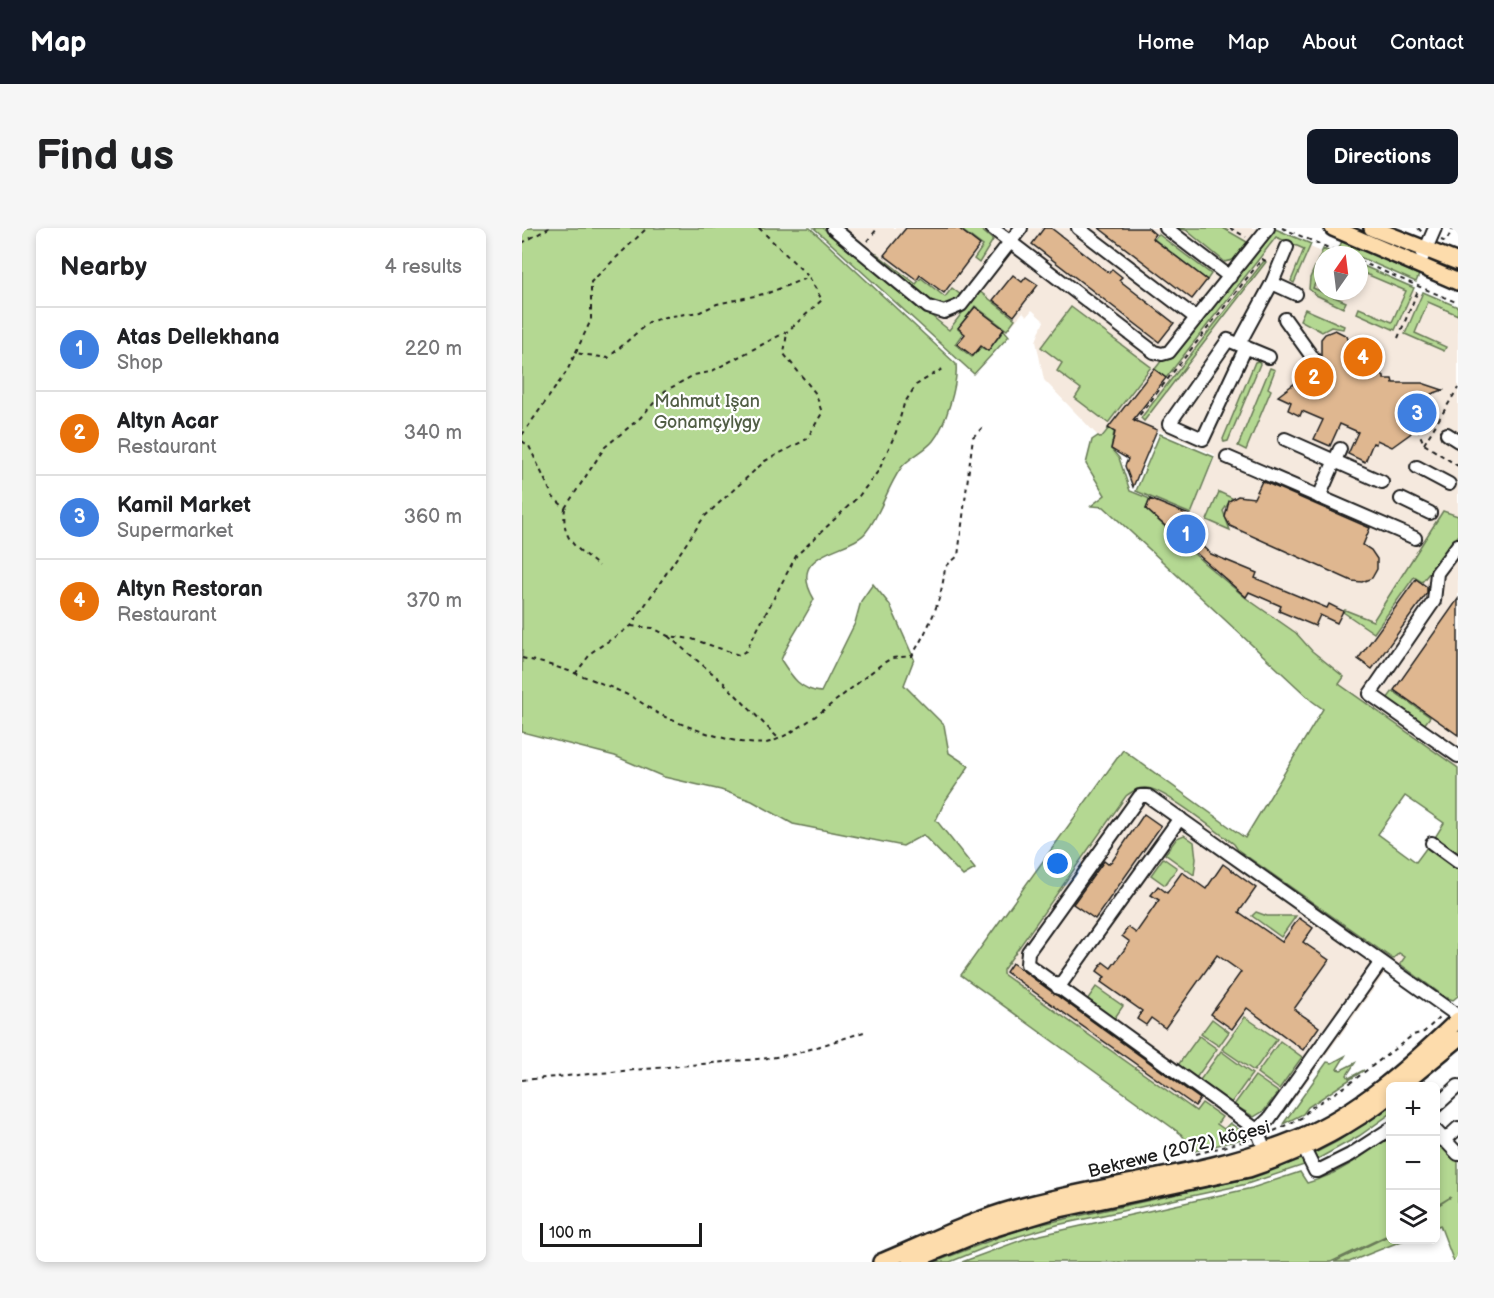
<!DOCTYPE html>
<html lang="en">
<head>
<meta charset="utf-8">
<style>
	:root { --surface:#fff; --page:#f6f6f6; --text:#202124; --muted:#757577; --line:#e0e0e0; --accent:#111827 }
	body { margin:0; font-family:"Balsamiq Sans",sans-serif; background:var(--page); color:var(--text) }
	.controls { position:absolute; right:18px; bottom:18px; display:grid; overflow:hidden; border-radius:9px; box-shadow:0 3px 9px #0003 }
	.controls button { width:54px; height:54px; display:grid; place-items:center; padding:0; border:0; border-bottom:2px solid var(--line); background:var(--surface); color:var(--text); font:30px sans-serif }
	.compass { position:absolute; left:792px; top:18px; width:54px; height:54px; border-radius:50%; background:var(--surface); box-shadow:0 3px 9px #0003; rotate:14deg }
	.scale { position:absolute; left:18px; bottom:15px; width:162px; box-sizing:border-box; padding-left:6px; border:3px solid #1c1c1c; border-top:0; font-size:16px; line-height:21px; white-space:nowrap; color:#1c1c1c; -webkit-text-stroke:4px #fff; paint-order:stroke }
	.you { position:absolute; left:536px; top:636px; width:21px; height:21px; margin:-15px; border:4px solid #fff; border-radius:50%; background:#1a73e8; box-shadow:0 0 0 9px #1a73e833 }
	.badge { display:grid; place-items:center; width:39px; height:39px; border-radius:50%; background:var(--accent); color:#fff; font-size:20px; font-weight:700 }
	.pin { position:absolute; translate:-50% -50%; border:3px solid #fff; box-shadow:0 2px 6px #0006 }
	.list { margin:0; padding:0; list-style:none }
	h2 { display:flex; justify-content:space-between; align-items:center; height:78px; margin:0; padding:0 24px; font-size:26px }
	h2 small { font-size:20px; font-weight:400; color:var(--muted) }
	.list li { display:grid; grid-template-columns:39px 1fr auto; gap:18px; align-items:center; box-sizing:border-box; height:84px; padding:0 24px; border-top:2px solid var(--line) }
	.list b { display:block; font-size:22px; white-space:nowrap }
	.list p { margin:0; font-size:20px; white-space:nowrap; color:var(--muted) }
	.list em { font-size:20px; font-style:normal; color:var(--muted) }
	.icon { flex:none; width:33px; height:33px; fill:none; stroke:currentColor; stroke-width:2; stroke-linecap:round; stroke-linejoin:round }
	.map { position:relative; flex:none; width:936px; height:1034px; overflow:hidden; border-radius:9px }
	header { display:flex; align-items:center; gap:36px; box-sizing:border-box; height:84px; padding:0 30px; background:var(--accent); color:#fff }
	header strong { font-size:28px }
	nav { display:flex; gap:33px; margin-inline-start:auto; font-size:21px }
	.intro { display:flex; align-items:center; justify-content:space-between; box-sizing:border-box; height:144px; padding:0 36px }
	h1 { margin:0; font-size:42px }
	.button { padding:15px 27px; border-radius:9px; background:var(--accent); color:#fff; font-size:21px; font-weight:700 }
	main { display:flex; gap:36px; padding:0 36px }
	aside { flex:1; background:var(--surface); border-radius:9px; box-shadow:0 3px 9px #0003 }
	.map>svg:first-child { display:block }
	.built { fill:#f5e9de }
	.green { fill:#b4d892; stroke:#687a57; stroke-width:1.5 }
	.building { fill:#dfb790; stroke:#1c1c1c; stroke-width:1.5 }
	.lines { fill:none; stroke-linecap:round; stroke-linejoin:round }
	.minor-casing { stroke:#1c1c1c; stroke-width:16 }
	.major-casing { stroke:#1c1c1c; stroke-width:20 }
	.path { stroke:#1c1c1c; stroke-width:2; stroke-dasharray:4.5 4.5; stroke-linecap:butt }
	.minor { stroke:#fff; stroke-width:12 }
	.major { stroke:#fddcac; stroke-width:15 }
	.labels { text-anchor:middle; stroke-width:4.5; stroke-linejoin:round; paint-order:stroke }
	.park-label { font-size:18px; fill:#515e45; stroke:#fff }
	.street-label { font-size:18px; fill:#1c1c1c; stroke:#fff }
</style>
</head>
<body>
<header>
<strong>Map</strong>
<nav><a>Home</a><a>Map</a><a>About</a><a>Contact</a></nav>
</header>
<div class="intro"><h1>Find us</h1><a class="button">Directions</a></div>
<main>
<aside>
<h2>Nearby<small>4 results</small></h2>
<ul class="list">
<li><span class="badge" style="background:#3f7fe0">1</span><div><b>Atas Dellekhana</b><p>Shop</p></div><em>220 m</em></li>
<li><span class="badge" style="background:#e8710a">2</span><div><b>Altyn Acar</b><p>Restaurant</p></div><em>340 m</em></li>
<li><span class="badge" style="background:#3f7fe0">3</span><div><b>Kamil Market</b><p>Supermarket</p></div><em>360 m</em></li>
<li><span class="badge" style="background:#e8710a">4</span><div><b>Altyn Restoran</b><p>Restaurant</p></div><em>370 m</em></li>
</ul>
</aside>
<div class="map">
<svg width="936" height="1034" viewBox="0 0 936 1034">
	<rect width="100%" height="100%" fill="#fff"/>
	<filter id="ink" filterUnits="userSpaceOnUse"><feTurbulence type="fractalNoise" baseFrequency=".0167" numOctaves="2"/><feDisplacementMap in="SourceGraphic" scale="12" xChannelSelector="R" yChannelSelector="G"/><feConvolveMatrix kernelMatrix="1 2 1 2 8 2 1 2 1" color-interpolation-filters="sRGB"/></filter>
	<g filter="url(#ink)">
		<g class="built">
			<path d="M292 0H743L807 27H801V63H837V40L936 81V540L817 456 822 449 791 423 774 405 724 370 624 281 628 270 669 287 694 227 612 192 644 150 641 148 632 141 578 210 522 152 514 113 522 93 510 82 505 88 501 84 484 104 487 108 452 146Z"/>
			<path d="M601 522 879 722 877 725 883 729 877 737 871 734 770 874 733 848 703 888 708 892 701 901 659 906 439 747Z"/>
		</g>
		<g class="green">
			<path d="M0 0H288L434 136C436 156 424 197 411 213 402 224 387 229 379 240 365 259 359 286 344 304 328 325 263 322 292 371 282 393 268 409 259 432 270 449 278 462 299 464L333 395 339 373 351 356 368 377 392 431 382 457 422 497 427 525 447 538 423 573 414 592 453 641 441 648 401 607 381 618 271 596 230 573 199 562 142 549 93 528 0 504Z"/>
			<path d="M292 0H301L427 102 457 63 493 91 485 102 453 78 436 101 441 105 433 116 450 129 459 119 466 123 482 102 487 108 452 146Z"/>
			<path d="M437 0H457L471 12 457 35 452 31 461 18Z"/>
			<path d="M653 0H701L725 14 711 32 703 34 664 2Z"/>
			<path d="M751 0 789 16 772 55 769 53 782 21 754 9 644 150 633 141 640 132 651 127Z"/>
			<path d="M636 6 689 46 685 52 632 11Z"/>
			<path d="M820 13 897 47 894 54 817 20Z"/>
			<path d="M801 21 816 27H801V37L791 60 824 74 821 80 794 67 787 61 788 50Z"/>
			<path d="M355 26 394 56 399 50 423 69 430 60 440 68 424 77 407 73 352 29Z"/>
			<path d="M742 33 744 34 622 193 619 190Z"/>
			<path d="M837 36 892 60 873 102 835 85 837 80 870 94 884 63 837 43Z"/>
			<path d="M901 64 936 79V87L906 74 893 105 924 119 922 123 883 106Z"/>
			<path d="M549 79 629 139 586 195 553 170 559 161 535 143 540 135 519 119Z"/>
			<path d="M783 81 822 98 821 101 809 99 800 104 778 92Z"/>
			<path d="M737 133 738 136 706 213 702 214 701 211 733 134Z"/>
			<path d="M748 140 753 142 746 160 749 162 724 222 716 218Z"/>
			<path d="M587 200 592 204 589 221 597 230 608 263 628 271 624 281 682 335 724 370 774 405 790 423 822 449 817 456 936 540V628L912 611 922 595 883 568 856 606 894 634 905 619 936 641V768L931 772 923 769 878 736 883 729 877 725 871 731 716 622 712 616C695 604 642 561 625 560 616 559 611 563 604 568L481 742V746L674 883 680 875 700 889 695 896 702 901 708 895 723 906 724 910 673 923 659 906 439 747 601 522 723 610 801 481 790 473 582 279 569 278 583 267 564 236 570 212 576 208 579 210Z"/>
			<path d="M638 206 692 229 669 286 614 263Z"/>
			<path d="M697 264 710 270 701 283 708 302 685 292Z"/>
			<path d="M921 283 936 288V308L900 354 892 349 852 405 821 384 823 382 851 393Z"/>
			<path d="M871 463 908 489 902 497 865 471Z"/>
			<path d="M662 607 672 614 674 631 672 647 643 626 655 610Z"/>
			<path d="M641 630 655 640 643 657 629 647Z"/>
			<path d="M734 684 745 688H774L759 709 730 688Z"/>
			<path d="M574 759 601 778 592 791 565 772Z"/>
			<path d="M723 789 755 811 732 843 700 821Z"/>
			<path d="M690 791 707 804 697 818 679 806Z"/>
			<path d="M677 808 695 821 674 850 656 837Z"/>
			<path d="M758 813 780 829 757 861 735 845Z"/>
			<path d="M699 823 730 846 709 875 678 852Z"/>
			<path d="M823 828 815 841 819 842 833 835 825 847 827 850 842 842 786 879 781 886 761 896 805 834 810 835Z"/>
			<path d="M733 848 756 864 742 883 732 889 712 877Z"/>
			<path d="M868 878V886L837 908 792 933 791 926 816 913Z"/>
			<path d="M868 908V1006L809 1034H440L505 1010 730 960 778 944 785 955C816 947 843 927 868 908Z"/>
			<path d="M914 910 926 925 936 931V1034H932L918 997 914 999V979L929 969 914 978Z"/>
			<path d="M780 931 782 937 725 956 535 997 477 1014 428 1034H413L498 1001 723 951Z"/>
			<path d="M868 1007V1012H882L827 1034H812Z"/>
		</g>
		<g class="building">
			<path d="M384 0H436L458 17 422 65 398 47 395 52 362 27Z"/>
			<path d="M522 0H529L587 45 590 41 600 49 597 52 652 95 637 114 510 16Z"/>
			<path d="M577 0H626L633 6 630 10 685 52 670 71Z"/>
			<path d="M491 47 500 54 504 49 516 57 492 88 471 72Z"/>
			<path d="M453 79 482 101 466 123 459 118 451 128 435 116 443 106 436 100Z"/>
			<path d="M813 102 825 108 828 118 840 130 843 128 851 140 862 148V151H870L871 155H900L921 162 909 166 913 186 897 192 888 206 870 219 855 212 854 216 851 215 843 234 826 226 836 204 818 196 808 218 792 211 801 192 780 183 778 188 766 182 769 174 756 168 799 135V111L803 106Z"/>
			<path d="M632 141 644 150 611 192 635 202 611 259 603 238 606 231 589 221 593 204 586 200Z"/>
			<path d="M740 253 848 300 841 317 849 322 855 331V341L850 350 840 354 830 353 708 298 703 289 707 273 716 268 732 270Z"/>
			<path d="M628 271 667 287 661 301 689 326 735 345 733 350 805 380 807 376 821 383 815 395 798 387 793 398 757 383 759 378 727 364 724 369 624 281Z"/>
			<path d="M894 351 905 359V365L850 441 836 431Z"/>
			<path d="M936 371V507L872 462Z"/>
			<path d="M622 586 639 598 573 691 551 676 582 633 586 636 591 632Z"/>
			<path d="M701 636 734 660 717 684 760 714 777 690 791 700 781 714 807 732 772 781 797 799 781 822 725 780 710 801 689 786 719 744 695 727 643 800 629 790 624 797 615 791 620 783 579 754 583 749 575 743 581 734 589 740 608 714 600 708 606 699 614 705 637 672 629 667 636 658 645 665 660 644 684 661Z"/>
			<path d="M490 735 678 871 673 878 484 744Z"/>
		</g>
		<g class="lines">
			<defs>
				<g id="minor">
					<path d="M311 0 406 79 422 84 439 77 499 0"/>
					<path d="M470 0 632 124 640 126 647 124 746 0"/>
					<path d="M556 0 674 90"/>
					<path d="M644 0 708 49"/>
					<path d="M897 37 913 0"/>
					<path d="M750 55 765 19"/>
					<path d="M763 91 791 130"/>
					<path d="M717 116 750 55 774 66"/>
					<path d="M724 119 681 211 647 196 706 112 747 129"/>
					<path d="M925 206 936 213"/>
					<path d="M763 211 860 254"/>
					<path d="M705 229 893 310"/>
					<path d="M895 239 927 256"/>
					<path d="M797 269 818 221"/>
					<path d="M879 271 908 285"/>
					<path d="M936 317 915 345 912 373 848 466 936 528"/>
					<path d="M910 615 936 634"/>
					<path d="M536 760 658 590"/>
					<path d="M914 878 936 858"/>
					<path d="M735 902 505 736 506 724 618 568H626L936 788"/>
					<path d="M914 903 936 926"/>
					<path d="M922 913 936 900"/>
					<path d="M782 921 793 943H796L828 927 868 901"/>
					<path d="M743 922 735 902 747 891 859 734"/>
				</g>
				<g id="major">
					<path d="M811 0 936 54"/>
					<path d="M850 0 936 34"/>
					<path d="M879 858 936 811"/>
					<path d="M359 1034C403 1016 447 993 494 980 587 954 686 947 776 910 837 885 889 837 936 792"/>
					<path d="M388 1034 460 1004 533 982 727 941C778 924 825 901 868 867"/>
				</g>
			</defs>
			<use href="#minor" class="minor-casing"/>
			<use href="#major" class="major-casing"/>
			<g class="path">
				<path d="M237 0 287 49"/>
				<path d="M708 0 724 9"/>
				<path d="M760 0 823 27"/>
				<path d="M896 0 900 4"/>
				<path d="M919 12 924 14 931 0"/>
				<path d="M345 13 356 0"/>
				<path d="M0 15 27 0"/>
				<path d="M837 33 936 75"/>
				<path d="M876 110 897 60"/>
				<path d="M612 194 740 31 746 34"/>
				<path d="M895 200 902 216 936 238"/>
				<path d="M0 207 45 143 69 92V54L125 0"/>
				<path d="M0 213 7 218 31 269 43 280C39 313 54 319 77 338"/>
				<path d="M902 216 936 160"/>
				<path d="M43 280 83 219 118 190 143 163 172 147 188 144 266 103 300 72 287 49 246 65 195 76 178 84 143 89 127 94 86 130 53 125"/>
				<path d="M109 398 131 400 146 408 170 411 217 427 224 423 274 328 337 268 357 242 374 204 382 176 394 157 420 141"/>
				<path d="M146 408 202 455 256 510"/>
				<path d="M0 430C38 438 77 453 112 470 121 475 129 482 139 487 162 498 224 522 248 514 279 505 333 456 360 436L370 430 390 428C407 399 420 373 423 339L436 328 451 209 461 199"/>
				<path d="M53 446 70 424 109 398 182 289 243 233 285 211 300 185 294 166 262 126 265 104"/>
				<path d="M0 852 247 830 273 826 345 803"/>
				<path d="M752 903 781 889 787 881 824 858 891 807 902 804 918 789"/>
				<path d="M674 926 727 912"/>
			</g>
			<use href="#minor" class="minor"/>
			<use href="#major" class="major"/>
		</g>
	</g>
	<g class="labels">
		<g class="park-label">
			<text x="185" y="179">Mahmut Işan<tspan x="185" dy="21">Gonamçylygy</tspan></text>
		</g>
		<g class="street-label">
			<text transform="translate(657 921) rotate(-14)" y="6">Bekrewe (2072) köçesi</text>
		</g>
	</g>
</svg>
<div class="controls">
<button>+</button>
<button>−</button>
<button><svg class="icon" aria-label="layers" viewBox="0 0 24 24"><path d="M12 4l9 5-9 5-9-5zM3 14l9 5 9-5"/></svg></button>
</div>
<svg class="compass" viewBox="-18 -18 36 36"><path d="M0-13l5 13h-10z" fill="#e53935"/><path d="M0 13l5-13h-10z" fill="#757577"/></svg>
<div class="scale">100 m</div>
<div class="you"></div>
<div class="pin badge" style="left:664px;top:306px;background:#3f7fe0">1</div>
<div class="pin badge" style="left:792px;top:149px;background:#e8710a">2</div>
<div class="pin badge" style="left:895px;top:185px;background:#3f7fe0">3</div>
<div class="pin badge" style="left:841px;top:129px;background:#e8710a">4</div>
</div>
</main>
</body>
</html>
